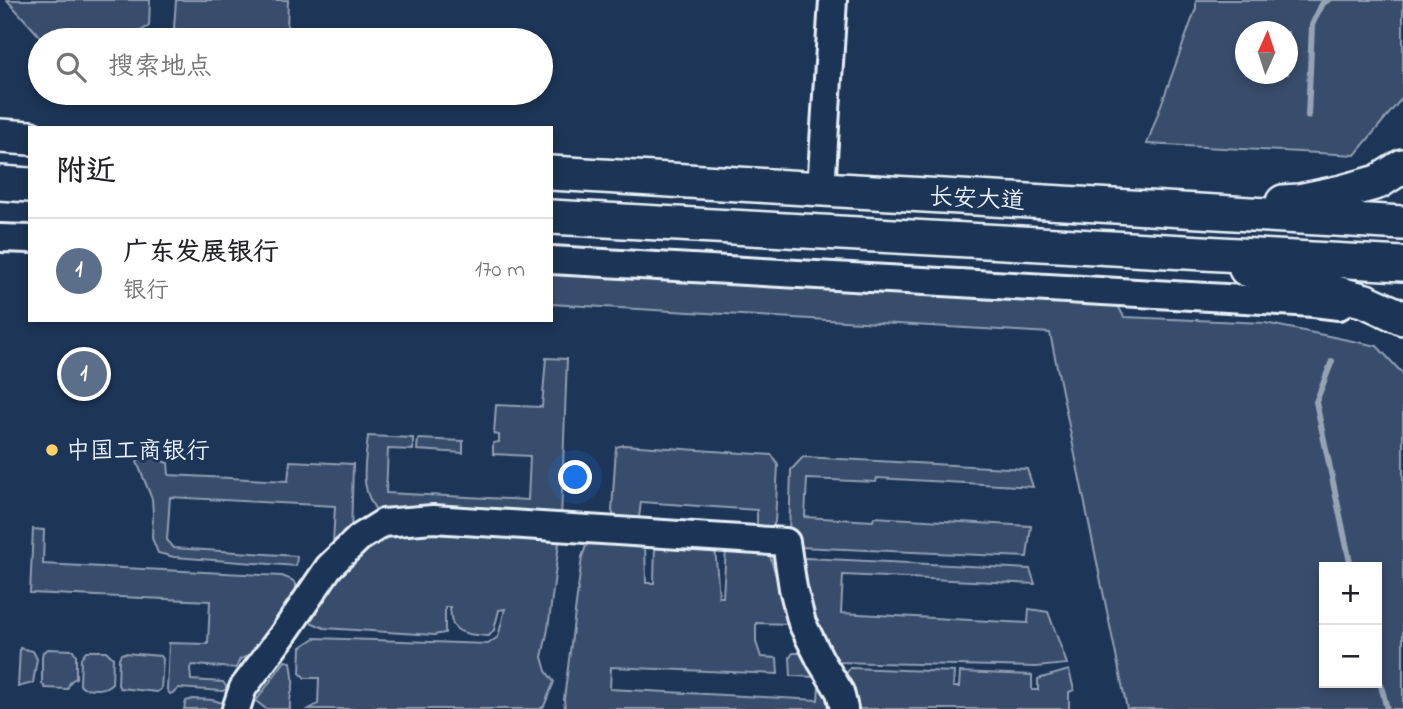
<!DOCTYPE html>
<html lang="zh">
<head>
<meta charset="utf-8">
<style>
	:root { --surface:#fff; --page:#f6f6f6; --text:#202124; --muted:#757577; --line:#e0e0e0; --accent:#7c3aed }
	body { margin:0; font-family:"Indie Flower","LXGW WenKai TC",sans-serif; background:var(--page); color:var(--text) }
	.controls { position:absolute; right:21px; bottom:21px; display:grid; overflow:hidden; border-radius:0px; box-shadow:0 4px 10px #0003 }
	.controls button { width:63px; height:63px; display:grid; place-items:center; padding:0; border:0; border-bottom:2px solid var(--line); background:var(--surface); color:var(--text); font:35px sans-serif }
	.compass { position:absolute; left:1235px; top:21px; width:63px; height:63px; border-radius:50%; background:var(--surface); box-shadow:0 4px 10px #0003; rotate:3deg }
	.you { position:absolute; left:576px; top:478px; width:24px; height:24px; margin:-18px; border:5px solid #fff; border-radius:50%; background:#1a73e8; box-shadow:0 0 0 10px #1a73e833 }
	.badge { display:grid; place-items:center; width:46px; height:46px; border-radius:50%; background:var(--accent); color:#fff; font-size:23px; font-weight:700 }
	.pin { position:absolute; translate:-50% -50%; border:4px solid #fff; box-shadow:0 2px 7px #0006 }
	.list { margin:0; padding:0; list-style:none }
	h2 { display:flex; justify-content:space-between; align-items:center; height:91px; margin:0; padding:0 28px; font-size:30px }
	h2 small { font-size:23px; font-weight:400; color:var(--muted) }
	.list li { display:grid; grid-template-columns:46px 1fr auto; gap:21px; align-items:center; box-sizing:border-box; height:105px; padding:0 28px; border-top:2px solid var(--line) }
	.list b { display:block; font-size:26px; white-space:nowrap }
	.list p { margin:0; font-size:23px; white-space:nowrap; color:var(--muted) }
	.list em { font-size:23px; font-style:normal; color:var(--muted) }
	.icon { flex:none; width:38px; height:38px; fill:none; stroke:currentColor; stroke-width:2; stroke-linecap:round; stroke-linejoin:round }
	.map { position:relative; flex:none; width:1403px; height:709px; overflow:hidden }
	.search { position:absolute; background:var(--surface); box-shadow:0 4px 10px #0003; left:28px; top:28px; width:525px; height:77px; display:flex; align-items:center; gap:18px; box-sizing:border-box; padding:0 24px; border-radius:38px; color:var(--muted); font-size:26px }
	.panel { position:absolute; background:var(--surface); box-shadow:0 4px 10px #0003; left:28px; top:126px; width:525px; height:196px; border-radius:0px }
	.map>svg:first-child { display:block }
	.green { fill:#374d6c; stroke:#909fb2; stroke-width:2; fill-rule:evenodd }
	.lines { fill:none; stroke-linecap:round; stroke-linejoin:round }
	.stream { stroke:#95a4b5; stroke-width:6 }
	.minor-casing { stroke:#e8f1f8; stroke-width:32 }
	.major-casing { stroke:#e8f1f8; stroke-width:38 }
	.minor { stroke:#1d3557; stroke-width:26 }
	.major { stroke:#1d3557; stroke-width:33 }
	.poi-dot { fill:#ffd166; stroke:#1d3557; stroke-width:2.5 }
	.labels { text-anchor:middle; stroke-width:6; stroke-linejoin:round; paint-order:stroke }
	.street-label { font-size:24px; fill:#e8f1f8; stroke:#1d3557 }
	.poi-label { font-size:24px; fill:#e8f1f8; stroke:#1d3557; text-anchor:start }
</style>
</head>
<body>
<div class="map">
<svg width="1403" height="709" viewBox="0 0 1403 709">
	<rect width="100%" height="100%" fill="#1d3557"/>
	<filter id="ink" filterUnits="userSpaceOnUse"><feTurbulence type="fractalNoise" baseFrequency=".0143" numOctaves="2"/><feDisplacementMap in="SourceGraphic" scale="14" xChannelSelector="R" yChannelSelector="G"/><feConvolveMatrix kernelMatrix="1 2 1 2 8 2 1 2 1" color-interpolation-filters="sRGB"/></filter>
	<g filter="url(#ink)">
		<g class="green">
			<path d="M7 0H150L149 26 132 36 128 40H43Z"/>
			<path d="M176 0H288L287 29 455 40H190L186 35 174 28Z"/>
			<path d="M1196 0H1403V97L1355 155 1147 144 1196 8ZM1246 32H1288V74H1246Z"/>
			<path d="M341 93H452V103L363 97Z"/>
			<path d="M551 269 1115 300 1124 317 1265 323 1377 346 1403 374V709H1127L1050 333 551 304ZM1324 567H1377V683H1324Z"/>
			<path d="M546 358 567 359 561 520 380 516C358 488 365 468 368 436L413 438V450L388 449 386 493 528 500 530 456 493 454V443L499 442V435L494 434 496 405 542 407Z"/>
			<path d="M418 439 463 441V453L417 450Z"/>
			<path d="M624 445 772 455 778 465 775 522 770 533 757 532V510L641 502 638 525 617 523 612 511 616 447Z"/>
			<path d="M139 457 152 458 168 463 169 475 288 481 290 461 353 464 351 536 342 544H333L335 506 170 497 167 540 174 548 297 556 296 566 174 557 158 553 152 538 153 513 152 499 137 462Z"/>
			<path d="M803 457 1027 469 1033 487 877 478 876 482 807 479 805 517 873 521 874 517 1031 526 1027 557 799 547 789 536 791 470Z"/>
			<path d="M33 529 44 530 43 564 282 576 292 580 296 584V596L258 656 246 657 240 659 236 668 193 665 190 668 191 680 223 682 226 686V689L223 691 178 688 175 692 170 694 167 690 169 643 208 644 210 601 30 593Z"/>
			<path d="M417 529 560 535 548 629 542 657 546 671 554 682 544 706 540 709H386L385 707H372L371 709H309L318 704 319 678H305L300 673 301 647 315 638 488 644 498 637 505 609 499 610 494 630 489 636C478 635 460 635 454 626 450 620 451 613 450 607H445V633L434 635 324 628 304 619 350 557 371 545 390 536Z"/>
			<path d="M593 541 645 544 646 583H654L655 545 715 547 719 597H723L726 548 768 550 791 624 756 623V642L761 657 777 658 778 674 611 667 610 689 818 700 819 686 829 685 836 709H565L564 699 582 557 586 546Z"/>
			<path d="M806 558 1030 569 1035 584 843 575 841 613 1028 623 1029 609 1048 612 1067 664 1036 667 837 662 816 627 799 561Z"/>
			<path d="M20 648 33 651 37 659 33 683 18 687Z"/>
			<path d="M48 649 73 650 76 655V678L71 681 67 689 45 688 42 683V656L43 652Z"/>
			<path d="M86 651H106L113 658 112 683C104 691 94 689 83 688L80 685 81 658Z"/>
			<path d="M124 653 161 656 163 659 161 689 157 692 120 688 118 685 119 658 121 654Z"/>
			<path d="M793 653H807L816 675 815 677 791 676 790 657Z"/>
			<path d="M285 661 291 662C292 670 294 678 293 686 291 694 289 700 290 709H266L256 701Z"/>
			<path d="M850 668 954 672 953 687H959L960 672 1032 675V690H1038V679L1069 670 1074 690 1069 692V709H853L844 677Z"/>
			<path d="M193 699C206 700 221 698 228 709H184L186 701Z"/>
		</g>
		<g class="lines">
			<g class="stream">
				<path d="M1308 116 1312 25 1322 4 1328 0"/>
				<path d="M1332 361 1316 402 1351 567"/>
				<path d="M1377 670 1387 709"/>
			</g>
			<defs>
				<g id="minor">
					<path d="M821 190 833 0"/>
					<path d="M0 238 30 239"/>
					<path d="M551 260 1314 303 1339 306"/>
					<path d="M236 709 243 688 282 636 329 567 359 538 383 523 433 519 786 542 793 588 802 623 821 661 840 692 844 709"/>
				</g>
				<g id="major">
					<path d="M0 136 30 138"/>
					<path d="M551 173 1403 223"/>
					<path d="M0 183 30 185"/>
					<path d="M1283 202 1299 201 1342 192 1378 182 1403 166"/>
					<path d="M551 217 1403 264"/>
					<path d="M1246 269 1366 301 1403 318"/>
				</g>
			</defs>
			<use href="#minor" class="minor-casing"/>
			<use href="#major" class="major-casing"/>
			<use href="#minor" class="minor"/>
			<use href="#major" class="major"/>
		</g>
	</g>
	<circle class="poi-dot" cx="52" cy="450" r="7"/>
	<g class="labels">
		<g class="street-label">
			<text transform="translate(977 198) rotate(3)" y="8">长安大道</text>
		</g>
		<g class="poi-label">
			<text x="66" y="458">中国工商银行</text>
		</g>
	</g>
</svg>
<div class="controls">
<button>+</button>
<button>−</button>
</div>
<svg class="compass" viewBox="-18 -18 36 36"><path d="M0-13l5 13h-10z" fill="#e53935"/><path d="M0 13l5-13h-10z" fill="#757577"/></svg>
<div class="you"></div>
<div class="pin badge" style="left:84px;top:374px;background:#5c6f8a">1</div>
<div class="search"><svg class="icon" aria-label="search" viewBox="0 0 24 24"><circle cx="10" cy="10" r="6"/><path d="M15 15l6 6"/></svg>搜索地点</div>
<section class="panel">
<h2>附近<small></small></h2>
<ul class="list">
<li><span class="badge" style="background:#5c6f8a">1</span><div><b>广东发展银行</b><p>银行</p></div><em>170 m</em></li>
</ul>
</section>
</div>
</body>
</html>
